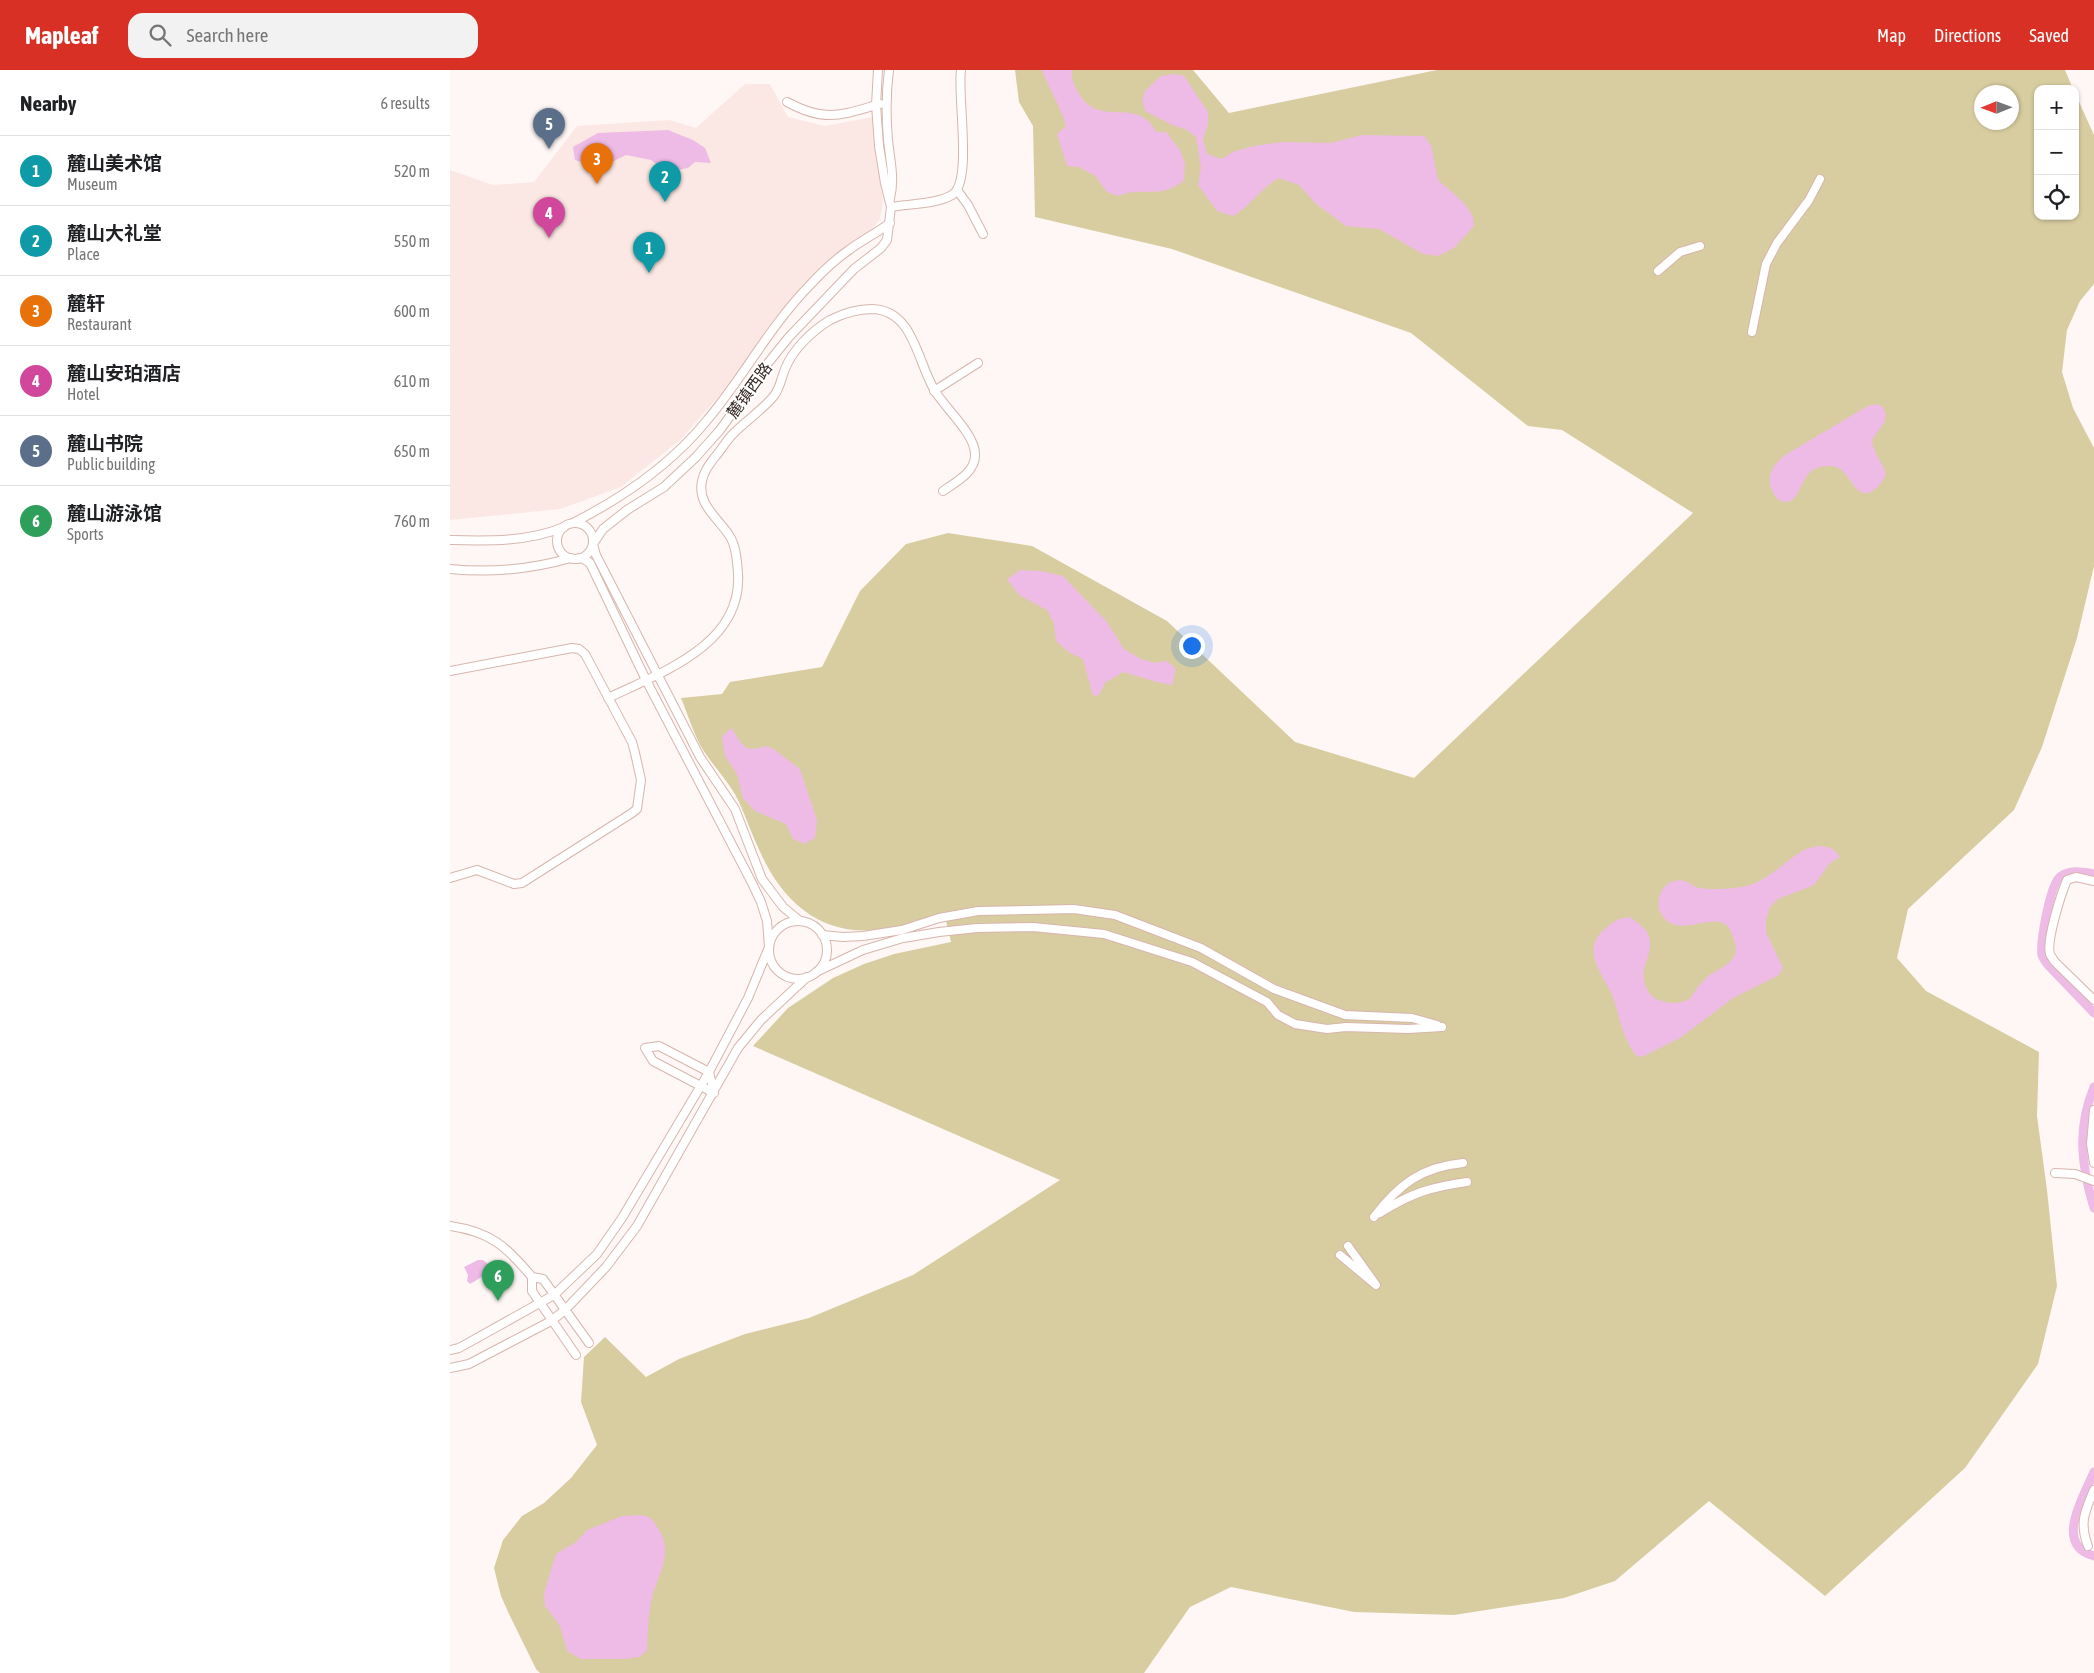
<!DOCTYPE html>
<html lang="en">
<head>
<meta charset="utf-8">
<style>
	:root { --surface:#fff; --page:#f2f2f2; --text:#202124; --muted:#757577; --line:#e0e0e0; --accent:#d93025 }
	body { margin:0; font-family:"Asap Condensed","Noto Sans SC",sans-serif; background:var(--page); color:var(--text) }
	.controls { position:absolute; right:15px; top:15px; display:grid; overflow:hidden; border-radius:10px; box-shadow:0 1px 4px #0004 }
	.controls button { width:45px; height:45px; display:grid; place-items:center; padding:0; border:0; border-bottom:1px solid var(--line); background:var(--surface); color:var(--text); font:25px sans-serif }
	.compass { position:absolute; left:1524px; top:15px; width:45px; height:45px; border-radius:50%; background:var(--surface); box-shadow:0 1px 4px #0004; rotate:269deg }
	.you { position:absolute; left:741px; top:575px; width:18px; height:18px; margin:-12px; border:4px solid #fff; border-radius:50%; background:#1a73e8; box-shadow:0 0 0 8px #1a73e833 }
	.badge { display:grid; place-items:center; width:32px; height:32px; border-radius:50%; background:var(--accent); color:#fff; font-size:16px; font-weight:700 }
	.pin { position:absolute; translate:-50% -41px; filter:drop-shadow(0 1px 2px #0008) }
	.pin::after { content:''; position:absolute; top:26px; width:18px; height:15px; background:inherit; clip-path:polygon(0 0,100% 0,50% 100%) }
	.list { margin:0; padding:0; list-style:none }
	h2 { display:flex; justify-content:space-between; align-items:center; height:65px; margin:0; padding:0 20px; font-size:21px }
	h2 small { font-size:16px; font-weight:400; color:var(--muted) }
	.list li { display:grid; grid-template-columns:32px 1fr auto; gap:15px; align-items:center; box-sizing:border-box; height:70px; padding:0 20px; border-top:1px solid var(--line) }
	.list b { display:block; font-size:19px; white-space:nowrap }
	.list p { margin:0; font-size:16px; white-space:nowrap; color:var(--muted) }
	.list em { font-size:16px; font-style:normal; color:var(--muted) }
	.icon { flex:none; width:28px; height:28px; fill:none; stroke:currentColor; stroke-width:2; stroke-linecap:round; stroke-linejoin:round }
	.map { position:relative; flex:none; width:1644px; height:1603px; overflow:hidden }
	header { display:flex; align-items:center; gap:30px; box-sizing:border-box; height:70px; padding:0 25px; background:var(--accent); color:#fff }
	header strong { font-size:24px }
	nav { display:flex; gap:28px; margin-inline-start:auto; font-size:18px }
	.search { width:350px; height:45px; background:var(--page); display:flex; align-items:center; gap:12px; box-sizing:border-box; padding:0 18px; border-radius:15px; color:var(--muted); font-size:19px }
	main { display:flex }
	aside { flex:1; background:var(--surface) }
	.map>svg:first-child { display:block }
	.built { fill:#fbe8e4 }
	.green { fill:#d8cda0; fill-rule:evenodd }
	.water { fill:#edbbe5 }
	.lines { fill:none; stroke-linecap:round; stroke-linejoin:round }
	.canal { stroke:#edbbe5; stroke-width:9 }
	.street-casing { stroke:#d8b5ac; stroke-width:10 }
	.street { stroke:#fff; stroke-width:8 }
	.labels { text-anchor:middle; stroke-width:4; stroke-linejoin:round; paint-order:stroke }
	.street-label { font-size:16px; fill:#2d1f1c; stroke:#fff }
</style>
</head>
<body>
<header>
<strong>Mapleaf</strong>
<div class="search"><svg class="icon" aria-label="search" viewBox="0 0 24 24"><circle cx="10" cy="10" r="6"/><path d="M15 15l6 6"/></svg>Search here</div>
<nav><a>Map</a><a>Directions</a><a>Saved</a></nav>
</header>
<main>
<aside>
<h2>Nearby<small>6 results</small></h2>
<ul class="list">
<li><span class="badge" style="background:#0f9aa8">1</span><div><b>麓山美术馆</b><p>Museum</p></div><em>520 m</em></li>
<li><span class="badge" style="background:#0f9aa8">2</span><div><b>麓山大礼堂</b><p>Place</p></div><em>550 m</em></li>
<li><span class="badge" style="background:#e8710a">3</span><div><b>麓轩</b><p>Restaurant</p></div><em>600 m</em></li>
<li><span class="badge" style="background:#d1479c">4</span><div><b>麓山安珀酒店</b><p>Hotel</p></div><em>610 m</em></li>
<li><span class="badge" style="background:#5c6f8a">5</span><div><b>麓山书院</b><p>Public building</p></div><em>650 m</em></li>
<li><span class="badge" style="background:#2e9e5b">6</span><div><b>麓山游泳馆</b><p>Sports</p></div><em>760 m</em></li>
</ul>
</aside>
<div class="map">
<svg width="1644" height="1603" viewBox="0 0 1644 1603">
	<rect width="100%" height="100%" fill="#fef7f5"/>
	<path class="built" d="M295 14H320L338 47 375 56 423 47 433 131 430 149 419 163 394 180 355 214 330 243 269 326 230 370 171 417 110 439 0 450V100L43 115 84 112 127 56 219 50 246 58Z"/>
	<path class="green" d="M565 0H743L779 43 987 0H1615L1623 19H1588V146H1625V23L1644 65V214L1630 231 1617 260 1612 302 1623 338 1644 378V496L1627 568 1592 677 1564 740 1458 839 1447 888 1476 921 1589 982 1587 1046 1597 1120 1607 1216 1588 1294 1515 1398 1375 1526 1259 1431 1165 1511 1114 1528 1004 1545 904 1542 781 1517 740 1537 694 1603H90L86 1599 59 1544 51 1526 44 1498 53 1470 72 1446 94 1433 121 1408 147 1375 131 1332 134 1287 155 1267 196 1307 229 1289 295 1264 359 1248 463 1205 610 1110 303 976 338 938 383 908 414 894 444 884 501 872 494 842C476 847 458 855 439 858 380 870 337 839 312 786 303 768 297 749 288 730 280 713 264 697 253 680 244 665 238 645 231 628L272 624 280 612 372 597 410 521 456 474 498 463 582 476 717 551 845 672 964 708 1243 443 1112 360 1078 356 961 263 722 179 585 147 583 56 569 32ZM1532 22H1562V52H1532Z"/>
	<g class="water">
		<path d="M592 0H622C621 9 624 14 628 22 646 55 677 33 697 50 701 53 704 58 706 62H716L730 80 735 93 734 110C710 131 694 115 668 126L657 122 645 106 629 97 617 96 607 64 616 56C611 37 599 19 592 0Z"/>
		<path d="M724 4 734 6 758 42V54L753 69 757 84 771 89 785 81 804 76 831 72 881 73 912 65 974 66 981 75 988 110 1014 133 1023 146 1024 156 1004 178 988 186 973 184 929 159 896 156 865 133 849 115 829 108C811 118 801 136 783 146L767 141 748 115 751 98 746 67 737 60 722 55 695 41 692 30 695 21 711 6Z"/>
		<path d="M218 60 243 70 255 78 261 93 245 92 238 98 227 100 210 97 201 90 176 85 164 91 134 93 125 90 123 77 148 63Z"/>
		<path d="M1427 334 1433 337 1436 345 1434 353 1422 370C1423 382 1432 392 1436 404 1432 414 1420 430 1408 420 1398 411 1395 396 1380 396 1349 395 1354 426 1340 431 1326 437 1318 416 1320 406 1322 396 1328 391 1335 385L1418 336Z"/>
		<path d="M570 500 591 501 613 506 657 552 674 579 691 589 705 593 717 591 726 599 722 615 707 612 673 602 655 613 649 625 643 626 633 589 620 583 606 571 604 553 597 540 569 525 557 509Z"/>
		<path d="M282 658 288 669 296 678 304 679 317 676 325 680 350 699 367 750 365 768 354 774 343 769 336 754 305 741 293 728 287 704 275 686 272 666Z"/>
		<path d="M1367 776C1378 776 1384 778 1390 787L1380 793 1364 815 1328 829 1320 837 1316 849V862L1333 898 1329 905 1283 928 1230 968 1192 987 1187 986C1175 975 1169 946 1164 930 1156 906 1127 881 1156 858 1164 851 1169 848 1180 847 1185 851 1193 856 1197 862 1207 879 1190 894 1194 910 1195 914 1197 921 1200 924 1207 933 1229 936 1239 929 1242 926 1245 921 1248 917 1251 914 1255 909 1258 906 1266 900 1277 897 1283 888 1287 882 1286 876 1284 870 1275 828 1231 875 1212 845 1208 839 1208 835 1209 827 1212 815 1224 808 1235 811 1240 813 1244 817 1249 818 1261 820 1279 819 1291 817 1313 814 1331 795 1349 783 1354 779 1361 778 1367 776Z"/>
		<path d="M28 1190H33L38 1194 35 1205 20 1214 17 1211 18 1205 14 1197Z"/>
		<path d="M191 1445C200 1446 203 1450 208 1458 224 1483 209 1502 202 1527 198 1545 198 1563 197 1581L189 1587 176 1589H131L117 1581 110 1556 95 1536 94 1523 106 1484 126 1472 137 1460 172 1446Z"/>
	</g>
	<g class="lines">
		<g class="canal">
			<path d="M1644 804C1633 802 1620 799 1610 807 1600 815 1590 872 1592 885 1593 889 1596 892 1598 895L1644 943"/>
			<path d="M1644 1017C1627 1058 1631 1095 1644 1138"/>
			<path d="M1644 1402C1634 1426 1603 1475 1644 1486"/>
		</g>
		<defs>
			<g id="street">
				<path d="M439 0C436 23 436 47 438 70 440 90 445 109 440 128"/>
				<path d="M337 32C376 53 391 45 430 34"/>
				<path d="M507 120 518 135 533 164"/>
				<path d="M441 137C458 134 487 134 502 125 523 112 507 26 511 0"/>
				<path d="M1208 201 1230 182 1250 176"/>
				<path d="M1302 262 1316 194 1327 173 1359 130 1370 109"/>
				<path d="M484 321 528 293"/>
				<path d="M123 453C174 427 222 394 258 349 294 306 320 256 359 216 371 203 384 190 399 180 412 170 427 163 440 153"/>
				<circle cx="125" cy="471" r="18"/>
				<path d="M0 470C39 471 78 472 114 457"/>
				<path d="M0 499C40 503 82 499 121 488"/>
				<path d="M0 601 122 578 129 579 135 584 182 672 185 683 191 710 187 739 182 743 72 813 64 814 27 800 0 808"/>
				<path d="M158 628C210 603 293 575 288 503 287 491 286 475 279 465 267 447 247 434 252 411 254 401 259 395 265 387 272 379 277 369 285 362 297 350 312 340 323 327 330 319 331 309 335 299 343 279 362 261 380 250 394 243 407 239 422 239 464 240 467 292 485 321 495 338 525 364 525 384 526 402 506 412 493 421"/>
				<path d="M1644 811 1626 807 1617 810C1611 824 1596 871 1600 884 1600 885 1604 890 1604 891L1644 930"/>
				<path d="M350 851 333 837 312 809 285 739 250 687 146 485 143 474 153 459 177 440 214 417 246 387 270 360 318 293 339 267 404 199 431 178 437 170 441 137 435 113 429 76 426 35 428 0"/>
				<circle cx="348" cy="880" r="29"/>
				<path d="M372 865 393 867 413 866 452 860 489 848 528 841 624 839 665 845 751 878 824 919 895 945 962 948 987 955"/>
				<path d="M366 902 413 880 453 868 489 862 527 858 583 857 654 864 742 892 817 932 828 945 845 954 877 959 896 957 958 959 992 957"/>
				<path d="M209 976 259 1002 264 1023 203 991 195 978Z"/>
				<path d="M1644 1040 1641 1074 1644 1093"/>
				<path d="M1605 1103 1625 1104 1644 1111"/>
				<path d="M930 1143C961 1123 981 1117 1017 1112"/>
				<path d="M924 1147C949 1114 972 1097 1013 1093"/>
				<path d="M0 1156C41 1162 56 1176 82 1207"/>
				<path d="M890 1185 926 1215 898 1176"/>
				<path d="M0 1280 9 1278 104 1225 147 1184 172 1148 259 1002 298 928 319 877 317 851 311 832 302 813 196 610 140 493 132 488 126 489"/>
				<path d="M126 1285 82 1221V1207L93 1209 139 1273"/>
				<path d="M0 1298 19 1294 101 1251 115 1240 156 1197 187 1156 288 978 311 950 357 907"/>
				<path d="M1638 1476C1629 1453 1635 1441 1644 1420"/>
			</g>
		</defs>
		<use href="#street" class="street-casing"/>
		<use href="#street" class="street"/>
	</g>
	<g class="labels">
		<g class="street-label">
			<text transform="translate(299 320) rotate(-54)" y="6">麓镇西路</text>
		</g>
	</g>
</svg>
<div class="controls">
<button>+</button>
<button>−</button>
<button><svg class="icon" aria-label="locate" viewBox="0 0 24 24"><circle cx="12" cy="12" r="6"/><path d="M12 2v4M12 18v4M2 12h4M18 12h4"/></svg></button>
</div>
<svg class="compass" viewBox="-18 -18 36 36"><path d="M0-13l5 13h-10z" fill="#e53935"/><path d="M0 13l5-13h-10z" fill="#757577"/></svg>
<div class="you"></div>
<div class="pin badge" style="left:199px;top:203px;background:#0f9aa8">1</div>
<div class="pin badge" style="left:215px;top:132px;background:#0f9aa8">2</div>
<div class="pin badge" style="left:147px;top:114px;background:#e8710a">3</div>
<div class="pin badge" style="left:99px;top:168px;background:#d1479c">4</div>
<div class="pin badge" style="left:99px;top:79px;background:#5c6f8a">5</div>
<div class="pin badge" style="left:48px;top:1231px;background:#2e9e5b">6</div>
</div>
</main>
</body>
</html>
